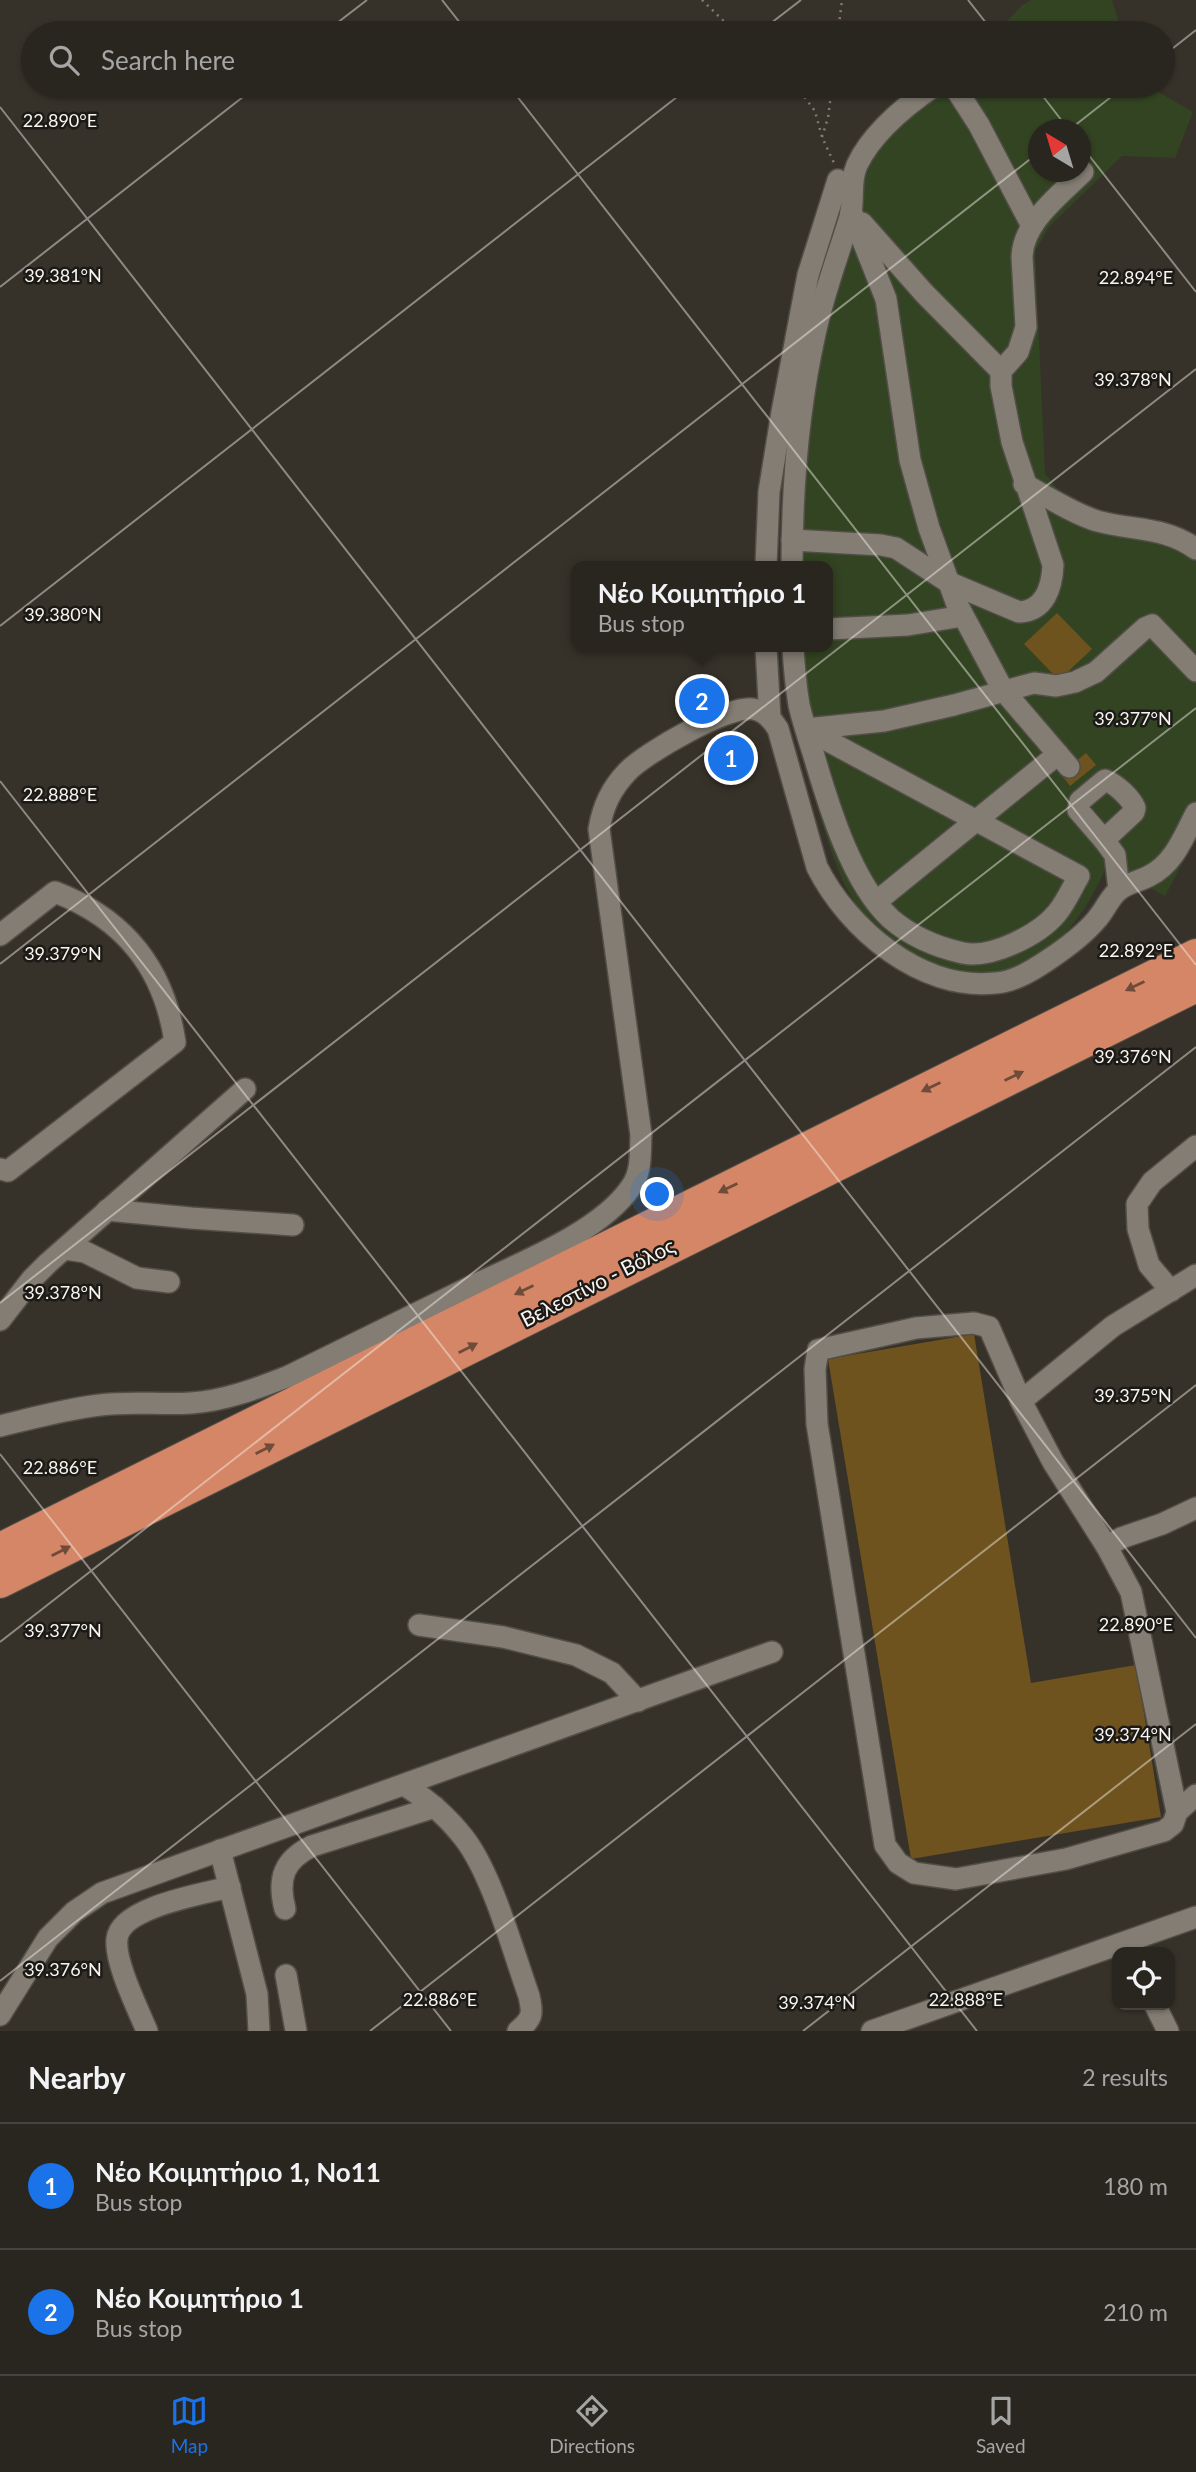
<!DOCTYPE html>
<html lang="en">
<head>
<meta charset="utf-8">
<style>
	:root { --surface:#29261f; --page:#312e28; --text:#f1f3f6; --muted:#a5a5a4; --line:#45433d; --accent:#1a73e8 }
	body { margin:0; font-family:Lato,sans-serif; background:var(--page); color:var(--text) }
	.controls { position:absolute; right:21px; bottom:21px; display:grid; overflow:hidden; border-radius:14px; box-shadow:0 2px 5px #0004 }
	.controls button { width:63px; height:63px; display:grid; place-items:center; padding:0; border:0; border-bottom:2px solid var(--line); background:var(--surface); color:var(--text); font:35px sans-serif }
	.compass { position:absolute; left:1028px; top:119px; width:63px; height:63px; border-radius:50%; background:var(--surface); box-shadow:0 2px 5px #0004; rotate:322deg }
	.you { position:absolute; left:658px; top:1195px; width:24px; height:24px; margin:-18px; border:5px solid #fff; border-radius:50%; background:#1a73e8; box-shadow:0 0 0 10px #1a73e833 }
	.badge { display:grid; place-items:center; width:46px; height:46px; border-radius:50%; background:var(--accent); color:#fff; font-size:23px; font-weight:700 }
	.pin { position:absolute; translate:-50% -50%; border:4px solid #fff; box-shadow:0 2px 7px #0006 }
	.popup { position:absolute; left:571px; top:561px; width:262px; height:91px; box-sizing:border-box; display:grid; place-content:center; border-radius:14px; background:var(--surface); filter:drop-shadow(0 2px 5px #0005); font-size:23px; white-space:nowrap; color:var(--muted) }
	.popup b { font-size:26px; color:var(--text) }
	.popup::after { content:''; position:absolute; left:50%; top:100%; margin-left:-14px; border:14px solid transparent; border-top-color:var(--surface) }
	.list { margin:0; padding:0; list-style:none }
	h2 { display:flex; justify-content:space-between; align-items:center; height:91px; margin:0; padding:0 28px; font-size:30px }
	h2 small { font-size:23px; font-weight:400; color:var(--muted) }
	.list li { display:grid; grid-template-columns:46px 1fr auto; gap:21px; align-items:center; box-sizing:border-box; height:126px; padding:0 28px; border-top:2px solid var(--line) }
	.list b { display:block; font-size:26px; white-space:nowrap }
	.list p { margin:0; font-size:23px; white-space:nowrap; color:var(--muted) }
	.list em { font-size:23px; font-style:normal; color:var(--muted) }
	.icon { flex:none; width:38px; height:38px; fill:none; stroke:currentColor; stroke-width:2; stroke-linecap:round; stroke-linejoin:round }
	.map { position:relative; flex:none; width:1196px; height:2031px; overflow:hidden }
	.search { position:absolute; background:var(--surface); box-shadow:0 2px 5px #0004; left:21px; right:21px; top:21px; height:77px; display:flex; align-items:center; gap:18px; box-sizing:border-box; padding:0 24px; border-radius:38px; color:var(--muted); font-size:26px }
	.sheet { height:343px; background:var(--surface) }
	nav { display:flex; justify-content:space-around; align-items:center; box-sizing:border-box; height:98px; border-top:2px solid var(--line); background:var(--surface); font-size:19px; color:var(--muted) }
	nav a { display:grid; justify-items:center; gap:4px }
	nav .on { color:var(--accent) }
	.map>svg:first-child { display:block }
	.green { fill:#342; fill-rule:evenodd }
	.building { fill:#6f531e }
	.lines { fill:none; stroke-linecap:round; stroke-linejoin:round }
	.minor-casing { stroke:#524e47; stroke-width:24 }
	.highway-casing { stroke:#524e47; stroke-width:34 }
	.path { stroke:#7f7a73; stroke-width:2.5; stroke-dasharray:2 5; stroke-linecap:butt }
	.minor { stroke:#837d73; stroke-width:21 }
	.highway { stroke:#d48666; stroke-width:32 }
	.oneway { fill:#6f4b3a }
	.ticks { fill:none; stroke:#f8f4ef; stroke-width:2; stroke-opacity:0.45 }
	.labels { text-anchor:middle; stroke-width:5; stroke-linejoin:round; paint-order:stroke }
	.street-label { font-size:21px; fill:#f8f4ef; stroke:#1c1a16 }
	.ticks-label { font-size:18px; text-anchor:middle; fill:#f8f4ef; stroke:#1c1a16; stroke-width:5; stroke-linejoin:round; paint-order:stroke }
</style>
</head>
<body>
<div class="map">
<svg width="1196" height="2031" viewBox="0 0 1196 2031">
	<rect width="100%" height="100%" fill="#373229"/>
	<g class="green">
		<path d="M1031 0H1112L1122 33H997L1022 5Z"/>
		<path d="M924 86H1148L1193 112 1175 158 1122 156 1050 226 1035 251 1045 474 1065 497 1092 512 1196 541V838L1165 896 1107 865C1086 914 1050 966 994 976 974 979 945 969 927 962 914 957 900 951 889 943 872 932 851 898 842 879 811 806 800 724 785 647H828V566H782L844 225 845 183ZM1038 130H1080V172H1038Z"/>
	</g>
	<g class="building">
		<path d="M1057 613 1092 649 1059 680 1024 644Z"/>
		<path d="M1086 753 1096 765 1070 786 1061 774Z"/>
		<path d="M974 1334 1031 1683 1136 1665 1161 1817 911 1859 828 1359Z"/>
	</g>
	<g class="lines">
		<defs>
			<g id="minor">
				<path d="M954 86 979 125 1032 226"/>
				<path d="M851 211 886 299 910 460 929 528 956 602 1003 690 1069 767"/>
				<path d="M862 223 924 293 1001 371"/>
				<path d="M1024 484C1048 497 1072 513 1097 521 1133 531 1164 526 1196 549"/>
				<path d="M792 540 881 545 896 548 948 582 1019 612C1045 611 1052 587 1053 565L1012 442 1001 386V371L1018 352 1026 327 1022 257C1023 222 1059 196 1083 172"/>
				<path d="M766 566 769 492 782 412 808 275 838 180"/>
				<path d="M792 566C792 489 798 410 815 334 823 295 838 256 850 217 855 199 849 183 857 165 872 133 905 106 934 86"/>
				<path d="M828 629 908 625 963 616"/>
				<path d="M766 647 770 718"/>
				<path d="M793 647C794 666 796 686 799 705 803 722 809 740 814 756 829 807 852 883 891 919 912 937 936 947 963 953 991 959 1039 935 1057 913 1066 902 1072 888 1079 876L806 729"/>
				<path d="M806 729 884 721 954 705 1034 683 1056 686 1075 682 1096 672 1145 628 1152 625 1196 671"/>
				<path d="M1105 780C1116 784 1131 798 1135 808L1134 812 1104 840 1078 810 1080 801Z"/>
				<path d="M1104 840 1115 855 1119 890"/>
				<path d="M876 902 1058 754"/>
				<path d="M0 935 55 892C125 919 164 968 175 1042L8 1171 0 1169"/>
				<path d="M107 1210 191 1218 293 1225"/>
				<path d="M65 1249 85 1252 137 1278 169 1282"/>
				<path d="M1171 1291 1149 1265 1138 1229 1137 1204 1152 1182 1196 1146"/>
				<path d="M0 1320 32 1279 48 1263 245 1089"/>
				<path d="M974 1323 989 1327 1021 1401 1053 1462 1107 1547 1131 1592 1177 1812 1173 1824 1164 1831 1066 1859 956 1879 914 1873 898 1863 885 1845 817 1424 815 1369 818 1350 916 1328Z"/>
				<path d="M1021 1401 1113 1326 1196 1275"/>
				<path d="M0 1426C33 1418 66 1409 100 1405 130 1401 161 1405 191 1403 225 1401 258 1388 289 1376 348 1347 407 1318 466 1289 515 1265 600 1233 631 1187 642 1172 640 1153 641 1135L599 829C603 806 611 789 627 772 645 753 728 705 753 709 764 711 772 719 778 729L817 867C848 929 921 991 995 983 1014 982 1033 970 1048 960 1066 948 1084 935 1097 919 1105 910 1111 895 1120 889 1128 883 1140 881 1149 876 1174 864 1184 836 1196 813"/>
				<path d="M1107 1547 1121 1538 1162 1524 1196 1508"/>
				<path d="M419 1625 503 1637 576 1655 612 1673 638 1701"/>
				<path d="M404 1785C427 1799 447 1816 464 1838 492 1874 513 1951 529 1996 533 2014 533 2018 518 2031"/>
				<path d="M1177 1812 1196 1795"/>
				<path d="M220 1850 257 1994 259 2031"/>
				<path d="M285 1909C277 1878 284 1860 312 1846L435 1807"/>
				<path d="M286 1975 296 2031"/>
				<path d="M1155 2005 1168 2031"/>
				<path d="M0 2015 48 1938 74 1912 102 1893 772 1652"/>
				<path d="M147 2031C138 2009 114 1961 117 1939 120 1907 203 1894 230 1887"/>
				<path d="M872 2031 1196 1917"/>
			</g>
			<g id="highway">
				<path d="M0 1549 1196 955"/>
				<path d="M0 1582 1196 986"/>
			</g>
		</defs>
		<use href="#minor" class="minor-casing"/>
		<use href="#highway" class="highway-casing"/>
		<g class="path">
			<path d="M702 0 736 33"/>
			<path d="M838 33 842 0"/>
			<path d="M796 86 815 111 822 137 834 163"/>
			<path d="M822 137 828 118 832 86"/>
		</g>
		<use href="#minor" class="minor"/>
		<use href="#highway" class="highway"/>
	</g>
	<defs><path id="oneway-solid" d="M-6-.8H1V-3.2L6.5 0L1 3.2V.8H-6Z" transform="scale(1.75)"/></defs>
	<g class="oneway">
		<use href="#oneway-solid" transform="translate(1135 986) rotate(154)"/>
		<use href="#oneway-solid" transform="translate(1014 1076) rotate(-26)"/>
		<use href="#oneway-solid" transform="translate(931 1087) rotate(154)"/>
		<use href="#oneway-solid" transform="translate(728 1188) rotate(154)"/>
		<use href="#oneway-solid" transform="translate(524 1290) rotate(154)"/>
		<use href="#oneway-solid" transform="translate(468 1348) rotate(-27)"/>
		<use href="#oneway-solid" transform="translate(265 1449) rotate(-27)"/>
		<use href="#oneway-solid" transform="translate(61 1551) rotate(-27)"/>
	</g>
	<path class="ticks" d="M442 0 468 33M968 0 994 33M324 33 367 0M758 33 801 0M1163 56 1196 30M509 86 1196 965M1035 86 1069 130M0 107 1196 1638M1069 130 1125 86M1080 144 1196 292M0 287 257 86M0 626 691 86M0 781 977 2031M0 964 1038 153M0 1303 1196 369M0 1454 451 2031M0 1642 1196 708M0 1981 1196 1047M370 2031 1196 1385M803 2031 1196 1724"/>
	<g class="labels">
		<g class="street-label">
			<text transform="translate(598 1283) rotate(-27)" y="7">Βελεστίνο - Βόλος</text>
		</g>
	</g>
	<g class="ticks-label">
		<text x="60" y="127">22.890°E</text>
		<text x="63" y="282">39.381°N</text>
		<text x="1136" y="284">22.894°E</text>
		<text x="1133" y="386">39.378°N</text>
		<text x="63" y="621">39.380°N</text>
		<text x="1133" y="725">39.377°N</text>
		<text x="60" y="801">22.888°E</text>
		<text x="1136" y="957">22.892°E</text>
		<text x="63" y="960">39.379°N</text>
		<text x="1133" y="1063">39.376°N</text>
		<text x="63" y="1299">39.378°N</text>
		<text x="1133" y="1402">39.375°N</text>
		<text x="60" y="1474">22.886°E</text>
		<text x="1136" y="1631">22.890°E</text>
		<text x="63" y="1637">39.377°N</text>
		<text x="1133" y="1741">39.374°N</text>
		<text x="63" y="1976">39.376°N</text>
		<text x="440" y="2006">22.886°E</text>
		<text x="966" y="2006">22.888°E</text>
		<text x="817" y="2009">39.374°N</text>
	</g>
</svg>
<div class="controls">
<button><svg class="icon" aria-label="locate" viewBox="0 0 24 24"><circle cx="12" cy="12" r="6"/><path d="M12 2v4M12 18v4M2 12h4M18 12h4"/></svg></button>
</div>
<svg class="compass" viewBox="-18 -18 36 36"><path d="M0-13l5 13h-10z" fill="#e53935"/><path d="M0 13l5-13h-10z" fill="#a5a5a4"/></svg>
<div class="you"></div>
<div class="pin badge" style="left:731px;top:758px">1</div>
<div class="pin badge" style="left:702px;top:701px">2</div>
<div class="popup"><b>Νέο Κοιμητήριο 1</b>Bus stop</div>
<div class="search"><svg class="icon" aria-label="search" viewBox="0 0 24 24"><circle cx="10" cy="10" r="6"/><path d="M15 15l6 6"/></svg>Search here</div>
</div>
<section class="sheet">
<h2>Nearby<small>2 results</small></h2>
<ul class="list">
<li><span class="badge">1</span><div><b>Νέο Κοιμητήριο 1, Νο11</b><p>Bus stop</p></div><em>180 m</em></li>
<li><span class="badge">2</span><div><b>Νέο Κοιμητήριο 1</b><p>Bus stop</p></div><em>210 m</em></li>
</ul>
</section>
<nav>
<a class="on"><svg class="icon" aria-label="map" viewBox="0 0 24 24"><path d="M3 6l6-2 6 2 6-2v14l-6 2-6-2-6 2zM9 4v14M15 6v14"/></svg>Map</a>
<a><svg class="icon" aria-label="directions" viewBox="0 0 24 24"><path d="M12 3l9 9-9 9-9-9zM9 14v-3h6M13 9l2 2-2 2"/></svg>Directions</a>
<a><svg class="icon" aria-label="saved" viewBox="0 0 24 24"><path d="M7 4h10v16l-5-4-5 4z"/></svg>Saved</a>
</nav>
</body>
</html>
